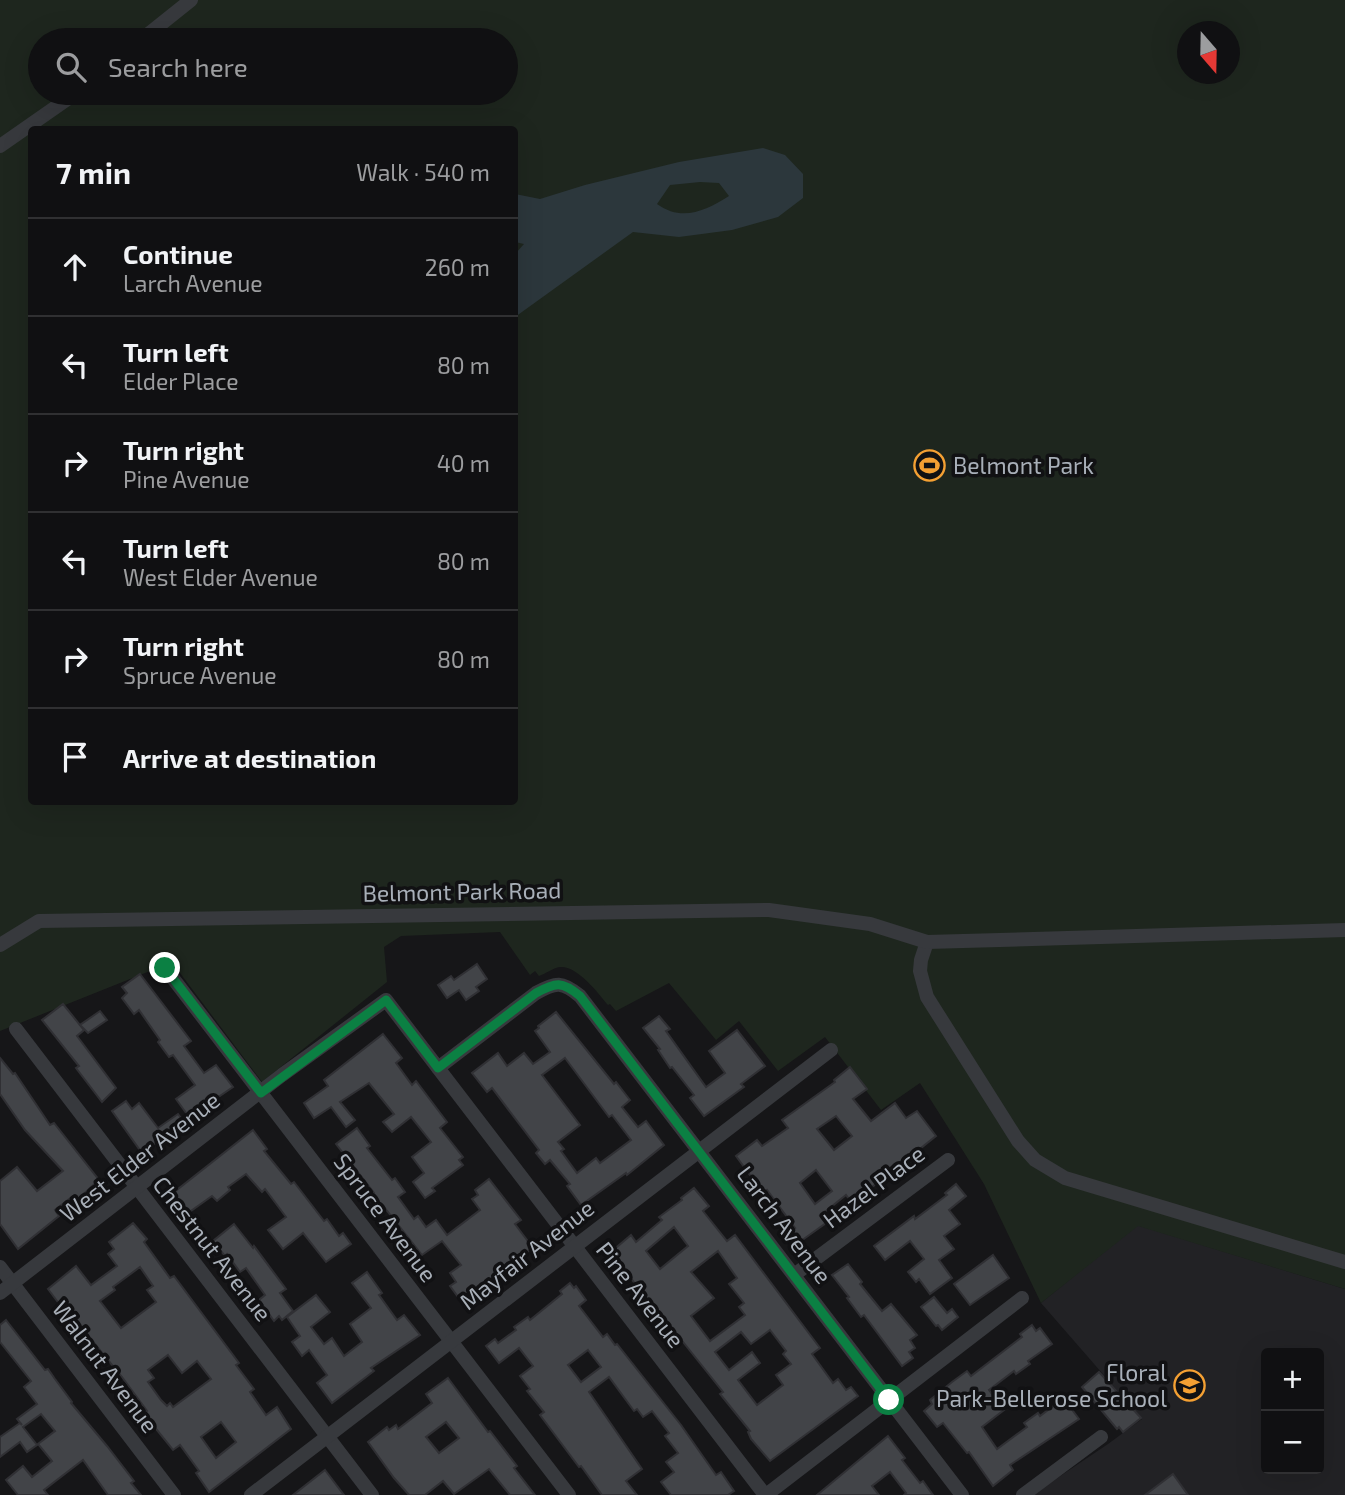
<!DOCTYPE html>
<html lang="en">
<head>
<meta charset="utf-8">
<style>
	:root { --surface:#101012; --page:#19191b; --text:#f1f3f6; --muted:#9c9d9f; --line:#303032 }
	body { margin:0; font-family:"Exo 2",sans-serif; background:var(--page); color:var(--text) }
	.controls { position:absolute; right:21px; bottom:21px; display:grid; overflow:hidden; border-radius:7px; box-shadow:0 7px 28px #0002 }
	.controls button { width:63px; height:63px; display:grid; place-items:center; padding:0; border:0; border-bottom:2px solid var(--line); background:var(--surface); color:var(--text); font:35px sans-serif }
	.compass { position:absolute; left:1177px; top:21px; width:63px; height:63px; border-radius:50%; background:var(--surface); box-shadow:0 7px 28px #0002; rotate:160deg }
	.stop { position:absolute; width:21px; height:21px; margin:-16px; border:5px solid #0b8043; border-radius:50%; background:#fff }
	.stop.end { background:#0b8043; border-color:#fff; box-shadow:0 2px 7px #0008 }
	.list { margin:0; padding:0; list-style:none }
	h2 { display:flex; justify-content:space-between; align-items:center; height:91px; margin:0; padding:0 28px; font-size:30px }
	h2 small { font-size:23px; font-weight:400; color:var(--muted) }
	.list li { display:grid; grid-template-columns:46px 1fr auto; gap:21px; align-items:center; box-sizing:border-box; height:98px; padding:0 28px; border-top:2px solid var(--line) }
	.list b { display:block; font-size:26px; white-space:nowrap }
	.list p { margin:0; font-size:23px; white-space:nowrap; color:var(--muted) }
	.list em { font-size:23px; font-style:normal; color:var(--muted) }
	.icon { flex:none; width:38px; height:38px; fill:none; stroke:currentColor; stroke-width:2; stroke-linecap:round; stroke-linejoin:round }
	.map { position:relative; flex:none; width:1345px; height:1495px; overflow:hidden }
	.search { position:absolute; background:var(--surface); box-shadow:0 7px 28px #0002; left:28px; top:28px; width:490px; height:77px; display:flex; align-items:center; gap:18px; box-sizing:border-box; padding:0 24px; border-radius:38px; color:var(--muted); font-size:26px }
	.panel { position:absolute; background:var(--surface); box-shadow:0 7px 28px #0002; left:28px; top:126px; width:490px; height:679px; border-radius:7px }
	.map>svg:first-child { display:block }
	.built { fill:#222225; fill-rule:evenodd }
	.green { fill:#1e261e; fill-rule:evenodd }
	.water { fill:#2c373c; fill-rule:evenodd }
	.building { fill:#424448; stroke:#303034; stroke-width:2; fill-rule:evenodd }
	.lines { fill:none; stroke-linecap:round; stroke-linejoin:round }
	.minor { stroke:#37393d; stroke-width:14 }
	.route { stroke:#0b8043; stroke-width:9 }
	.labels { text-anchor:middle; stroke-width:7; stroke-linejoin:round; paint-order:stroke }
	.poi-label { font-size:23px; fill:#a8afb8; stroke:#111113; text-anchor:start }
	.street-label { font-size:23px; fill:#a8afb8; stroke:#111113 }
</style>
</head>
<body>
<div class="map">
<svg width="1345" height="1495" viewBox="0 0 1345 1495">
	<rect width="100%" height="100%" fill="#161618"/>
	<path class="built" d="M1137 1225 1345 1289V1495H1032L1108 1444 1142 1419 1041 1303ZM1266 1353H1319V1469H1266Z"/>
	<path class="green" d="M0 0H1345V1289L1138 1226 1041 1303 984 1184 920 1083 881 1110 825 1037 778 1071 739 1021 716 1040 669 983 616 1011 610 1004 608 1005C599 994 577 965 560 967 553 968 545 974 539 976L535 971 530 975 500 932 401 936 384 947 387 982 262 1082 177 969H155L0 1031ZM1188 32H1230V74H1188ZM40 40H506V93H40ZM32 130H514V802H32Z"/>
	<path class="water" d="M763 148 785 155 803 174V198L778 217 732 230 679 237 633 232 515 317V254L524 244 515 242V194L540 199 585 185 679 162ZM700 182 719 183 729 196C705 211 682 222 657 204L670 185Z"/>
	<g class="building">
		<path d="M477 964 487 979 476 987 479 991 466 1000 459 990 447 998 438 985 451 976 454 980Z"/>
		<path d="M140 974 191 1041 184 1046 204 1073 216 1065 233 1087 189 1117 176 1099 195 1085 173 1055 169 1057 158 1042 160 1040 139 1010 134 1014 122 998 127 993 122 987Z"/>
		<path d="M63 1004 84 1030 77 1036 116 1088 102 1102 76 1068 79 1066 42 1020Z"/>
		<path d="M100 1011 107 1020 88 1033 80 1025Z"/>
		<path d="M556 1012 614 1084 616 1082 630 1100 622 1107 638 1127 646 1121 664 1145 627 1175 626 1173 581 1205 567 1186 570 1184 550 1160 545 1164 536 1153 539 1150 492 1088 487 1092 472 1073 498 1053 507 1066 524 1053 533 1064 550 1052 535 1031 539 1028 538 1026ZM565 1058 609 1117 612 1115 631 1140 600 1163 596 1158 577 1173 561 1151 564 1149 558 1142 580 1125 542 1075Z"/>
		<path d="M659 1016 670 1029 666 1031 706 1087 725 1073 709 1051 737 1030 765 1066 741 1084 744 1087 704 1116 690 1098 694 1095 672 1067 670 1068 658 1050 660 1049 643 1028Z"/>
		<path d="M383 1034 402 1058 396 1063 412 1085 416 1081 447 1122 440 1128 463 1157 459 1160 463 1165 432 1188 435 1191 425 1198 413 1182 424 1173 412 1157 431 1142 411 1117 392 1132 383 1122 394 1114 369 1083 340 1102 355 1120 346 1127 331 1107 314 1118 304 1103 328 1086 324 1080Z"/>
		<path d="M0 1058 13 1074 15 1073 50 1125 54 1123 99 1180 77 1200 73 1196 55 1210 59 1216 18 1249 0 1224V1181L17 1167 37 1191 63 1171 25 1130 0 1094Z"/>
		<path d="M850 1067 867 1089 853 1099 871 1121 895 1103 906 1118 917 1111 936 1136 852 1203 846 1195 820 1216 826 1223 801 1241 792 1230 795 1228 767 1190 763 1193 736 1156 757 1140 762 1146 788 1128 782 1120 835 1082 834 1080ZM836 1116 852 1136 834 1150 817 1129ZM816 1170 832 1191 815 1204 800 1183Z"/>
		<path d="M126 1101 132 1109 139 1103 158 1128 178 1114 184 1122 142 1153 112 1111Z"/>
		<path d="M357 1128 370 1146 367 1148 392 1180 395 1178 405 1192 398 1197 414 1219 418 1216 426 1227 436 1220 447 1235 480 1210 472 1199 478 1195 475 1190 489 1179 521 1220 515 1224 533 1248 461 1301 450 1286 456 1282 450 1273 461 1265 442 1241 422 1255 384 1207 381 1210 371 1196 374 1193 336 1144Z"/>
		<path d="M253 1130 267 1149 264 1151 291 1184 294 1182 324 1221 327 1219 339 1236 343 1233 351 1244 326 1262 303 1233 283 1249 268 1230 286 1217 265 1189 262 1192 246 1174 228 1187 230 1190 217 1201 212 1196 188 1213 173 1193Z"/>
		<path d="M956 1184 966 1196 949 1210 960 1224 944 1236 954 1249 939 1260 952 1278 930 1294 919 1279 916 1282 908 1272 924 1259 910 1241 885 1260 874 1246 914 1216 915 1219 947 1195 945 1193Z"/>
		<path d="M694 1188 709 1206 703 1211 727 1241 735 1235 820 1348 812 1354 833 1383 838 1379 846 1390 851 1387 858 1396 770 1461 751 1439 748 1432 750 1431 720 1394 723 1392 663 1317 661 1318 611 1252 631 1235 636 1242 662 1220 659 1217 682 1200 681 1198ZM674 1227 688 1246 660 1269 646 1251ZM718 1251 737 1278 729 1284 744 1303 739 1307 745 1315 710 1341 691 1316 714 1298 691 1272ZM770 1330 786 1351 783 1354 791 1364 776 1375 783 1385 757 1405 738 1380 760 1363 752 1352 729 1370 715 1352 741 1332 751 1344Z"/>
		<path d="M133 1223 147 1239 144 1242 170 1278 174 1276 239 1363 236 1365 254 1389 250 1392 266 1415 277 1407 291 1429 209 1492 196 1473 199 1471 180 1445 173 1450 144 1414 147 1411 122 1377 81 1327 78 1329 48 1289 76 1266 91 1285 117 1266 108 1254 114 1249 109 1242ZM140 1267 153 1286 147 1290 156 1302 121 1328 100 1301 115 1290 113 1287ZM168 1355 182 1373 197 1361 211 1379 173 1407 170 1403 167 1406 161 1400 148 1382 154 1378 148 1370ZM221 1422 236 1442 216 1458 201 1437Z"/>
		<path d="M234 1224 253 1248 254 1246 286 1289 280 1293 293 1311 282 1320 279 1316 274 1321 259 1300 265 1295 246 1268 240 1272 227 1254 225 1256 213 1241Z"/>
		<path d="M993 1255 1009 1278 970 1305 954 1284Z"/>
		<path d="M848 1264 862 1282 860 1284 882 1311 891 1304 917 1335 910 1340 915 1348 909 1352 913 1358 902 1366 864 1315 861 1317 847 1298 849 1297 832 1275Z"/>
		<path d="M367 1272 382 1293 379 1295 397 1320 404 1315 420 1335 371 1368 374 1371 332 1403 317 1383 327 1375 309 1350 302 1356 292 1342 300 1336 287 1317 316 1295 330 1312 311 1327 324 1344 332 1338 344 1356 362 1342 350 1324 371 1308 352 1283Z"/>
		<path d="M570 1283 574 1288 576 1286 586 1300 579 1306 603 1337 607 1334 615 1345 617 1344 681 1425 716 1475 721 1472 734 1491 728 1495H671L661 1482 674 1472 666 1462 678 1453 665 1436 669 1433 652 1411 643 1417 637 1409 634 1411 609 1377 589 1392 642 1469 626 1481 637 1495H602L581 1466 579 1467 540 1415 544 1412 527 1391 530 1389 520 1376 533 1366 519 1348 499 1363 486 1346 495 1339 498 1343 516 1330 514 1327 528 1317 530 1320 562 1294 560 1291ZM588 1350 601 1367 581 1382 568 1365Z"/>
		<path d="M934 1297 947 1313 952 1309 958 1317 942 1330 938 1325 936 1326 921 1307Z"/>
		<path d="M6 1320 45 1370 48 1369 55 1379 72 1402 71 1403 107 1446 134 1481 131 1483 141 1495H108L83 1460 44 1490 48 1495H18L6 1480 23 1466 32 1477 52 1461 38 1444 55 1431 41 1414 23 1427 37 1445 27 1452 20 1442 0 1457V1437L20 1423 22 1425 17 1419 37 1404 24 1387 31 1381 0 1342V1325Z"/>
		<path d="M1032 1325 1036 1331 1040 1328 1052 1344 1028 1361 1030 1364 1016 1374 1014 1371 989 1390 1004 1410 982 1427 997 1449 1027 1427 1024 1423 1038 1413 1040 1416 1060 1401 1064 1406 1067 1403 1079 1419 1010 1465 1013 1470 993 1486 969 1452 967 1453 943 1423 937 1427 924 1411 932 1404 930 1400 952 1382 967 1371 971 1376 1022 1337 1020 1334Z"/>
		<path d="M1099 1372 1141 1418 1123 1432 1119 1427 1117 1429 1082 1387Z"/>
		<path d="M448 1378 488 1432 490 1431 517 1466 514 1468 535 1495H510L489 1469 454 1494 443 1481 425 1495H409L394 1478 368 1442 387 1427 389 1430 396 1425 398 1429 432 1403 426 1394ZM446 1422 459 1438 439 1453 426 1437Z"/>
		<path d="M888 1436 905 1458 902 1460 920 1483 923 1481 933 1495H904L906 1493 890 1472 872 1486 879 1495H817Z"/>
		<path d="M325 1470 344 1495H293Z"/>
		<path d="M1173 1474 1188 1495H1145Z"/>
	</g>
	<g class="lines">
		<g class="minor">
			<path d="M141 40 191 0"/>
			<path d="M0 146 76 93"/>
			<path d="M927 942 921 960 920 971 927 997 1018 1141 1035 1160 1065 1178 1345 1262"/>
			<path d="M0 945 39 921 769 910 870 924 927 942 1345 930"/>
			<path d="M165 968 569 1495"/>
			<path d="M16 1029 372 1495"/>
			<path d="M438 1068 536 993C556 982 562 981 580 996L962 1495"/>
			<path d="M0 1267 174 1495"/>
			<path d="M794 1275 948 1160"/>
			<path d="M0 1293 282 1075 386 1000 765 1495"/>
			<path d="M251 1495 831 1050"/>
			<path d="M766 1495 1022 1298"/>
			<path d="M1023 1495 1101 1437"/>
		</g>
	</g>
	<g class="lines">
		<path class="route" d="M165 968 261 1093 386 1000 438 1068 536 993C556 982 562 981 580 996L889 1400"/>
	</g>
	<defs>
		<symbol id="stadium-ring" viewBox="-11 -11 22 22"><circle r="9.5" fill="#111113" stroke="#f4a033" stroke-width="1.5"/><path d="M0-5a6.5 5 0 1 0 0 10a6.5 5 0 1 0 0-10ZM-3.5-1.8h7v3.6h-7Z" fill="#f4a033"/></symbol>
		<symbol id="school-ring" viewBox="-11 -11 22 22"><circle r="9.5" fill="#111113" stroke="#f4a033" stroke-width="1.5"/><path d="M0-5L7-2L0 1L-7-2ZM-4 1L0 2.5L4 1V4Q0 6-4 4Z" fill="#f4a033"/></symbol>
	</defs>
	<g fill-rule="evenodd">
		<use href="#stadium-ring" x="912" y="448" width="35" height="35"/>
		<use href="#school-ring" x="1172" y="1368" width="35" height="35"/>
	</g>
	<g class="labels">
		<g class="poi-label">
			<text x="953" y="474">Belmont Park</text>
			<text x="1167" y="1381" text-anchor="end">Floral<tspan x="1167" dy="26">Park-Bellerose School</tspan></text>
		</g>
		<g class="street-label">
			<text transform="translate(462 892) rotate(-1)" y="8">Belmont Park Road</text>
			<text transform="translate(140 1157) rotate(-38)" y="8">West Elder Avenue</text>
			<text transform="translate(874 1187) rotate(-37)" y="8">Hazel Place</text>
			<text transform="translate(385 1218) rotate(53)" y="8">Spruce Avenue</text>
			<text transform="translate(784 1225) rotate(53)" y="8">Larch Avenue</text>
			<text transform="translate(212 1249) rotate(52)" y="8">Chestnut Avenue</text>
			<text transform="translate(527 1255) rotate(-38)" y="8">Mayfair Avenue</text>
			<text transform="translate(640 1295) rotate(52)" y="8">Pine Avenue</text>
			<text transform="translate(105 1367) rotate(53)" y="8">Walnut Avenue</text>
		</g>
	</g>
</svg>
<div class="controls">
<button>+</button>
<button>−</button>
</div>
<svg class="compass" viewBox="-18 -18 36 36"><path d="M0-13l5 13h-10z" fill="#e53935"/><path d="M0 13l5-13h-10z" fill="#9c9d9f"/></svg>
<div class="stop" style="left:889px;top:1400px"></div>
<div class="stop end" style="left:165px;top:968px"></div>
<div class="search"><svg class="icon" aria-label="search" viewBox="0 0 24 24"><circle cx="10" cy="10" r="6"/><path d="M15 15l6 6"/></svg>Search here</div>
<section class="panel">
<h2>7 min<small>Walk · 540 m</small></h2>
<ul class="list">
<li><svg class="icon" aria-label="ahead" viewBox="0 0 24 24"><path d="M12 20V5M6 11l6-6 6 6"/></svg><div><b>Continue</b><p>Larch Avenue</p></div><em>260 m</em></li>
<li><svg class="icon" aria-label="left" viewBox="0 0 24 24"><path d="M17 20v-9H6M10 6l-5 5 5 5"/></svg><div><b>Turn left</b><p>Elder Place</p></div><em>80 m</em></li>
<li><svg class="icon" aria-label="right" viewBox="0 0 24 24"><path d="M7 20v-9h11M14 6l5 5-5 5"/></svg><div><b>Turn right</b><p>Pine Avenue</p></div><em>40 m</em></li>
<li><svg class="icon" aria-label="left" viewBox="0 0 24 24"><path d="M17 20v-9H6M10 6l-5 5 5 5"/></svg><div><b>Turn left</b><p>West Elder Avenue</p></div><em>80 m</em></li>
<li><svg class="icon" aria-label="right" viewBox="0 0 24 24"><path d="M7 20v-9h11M14 6l5 5-5 5"/></svg><div><b>Turn right</b><p>Spruce Avenue</p></div><em>80 m</em></li>
<li><svg class="icon" aria-label="arrive" viewBox="0 0 24 24"><path d="M6 21V4h12l-3 4 3 4H6"/></svg><div><b>Arrive at destination</b></div></li>
</ul>
</section>
</div>
</body>
</html>
